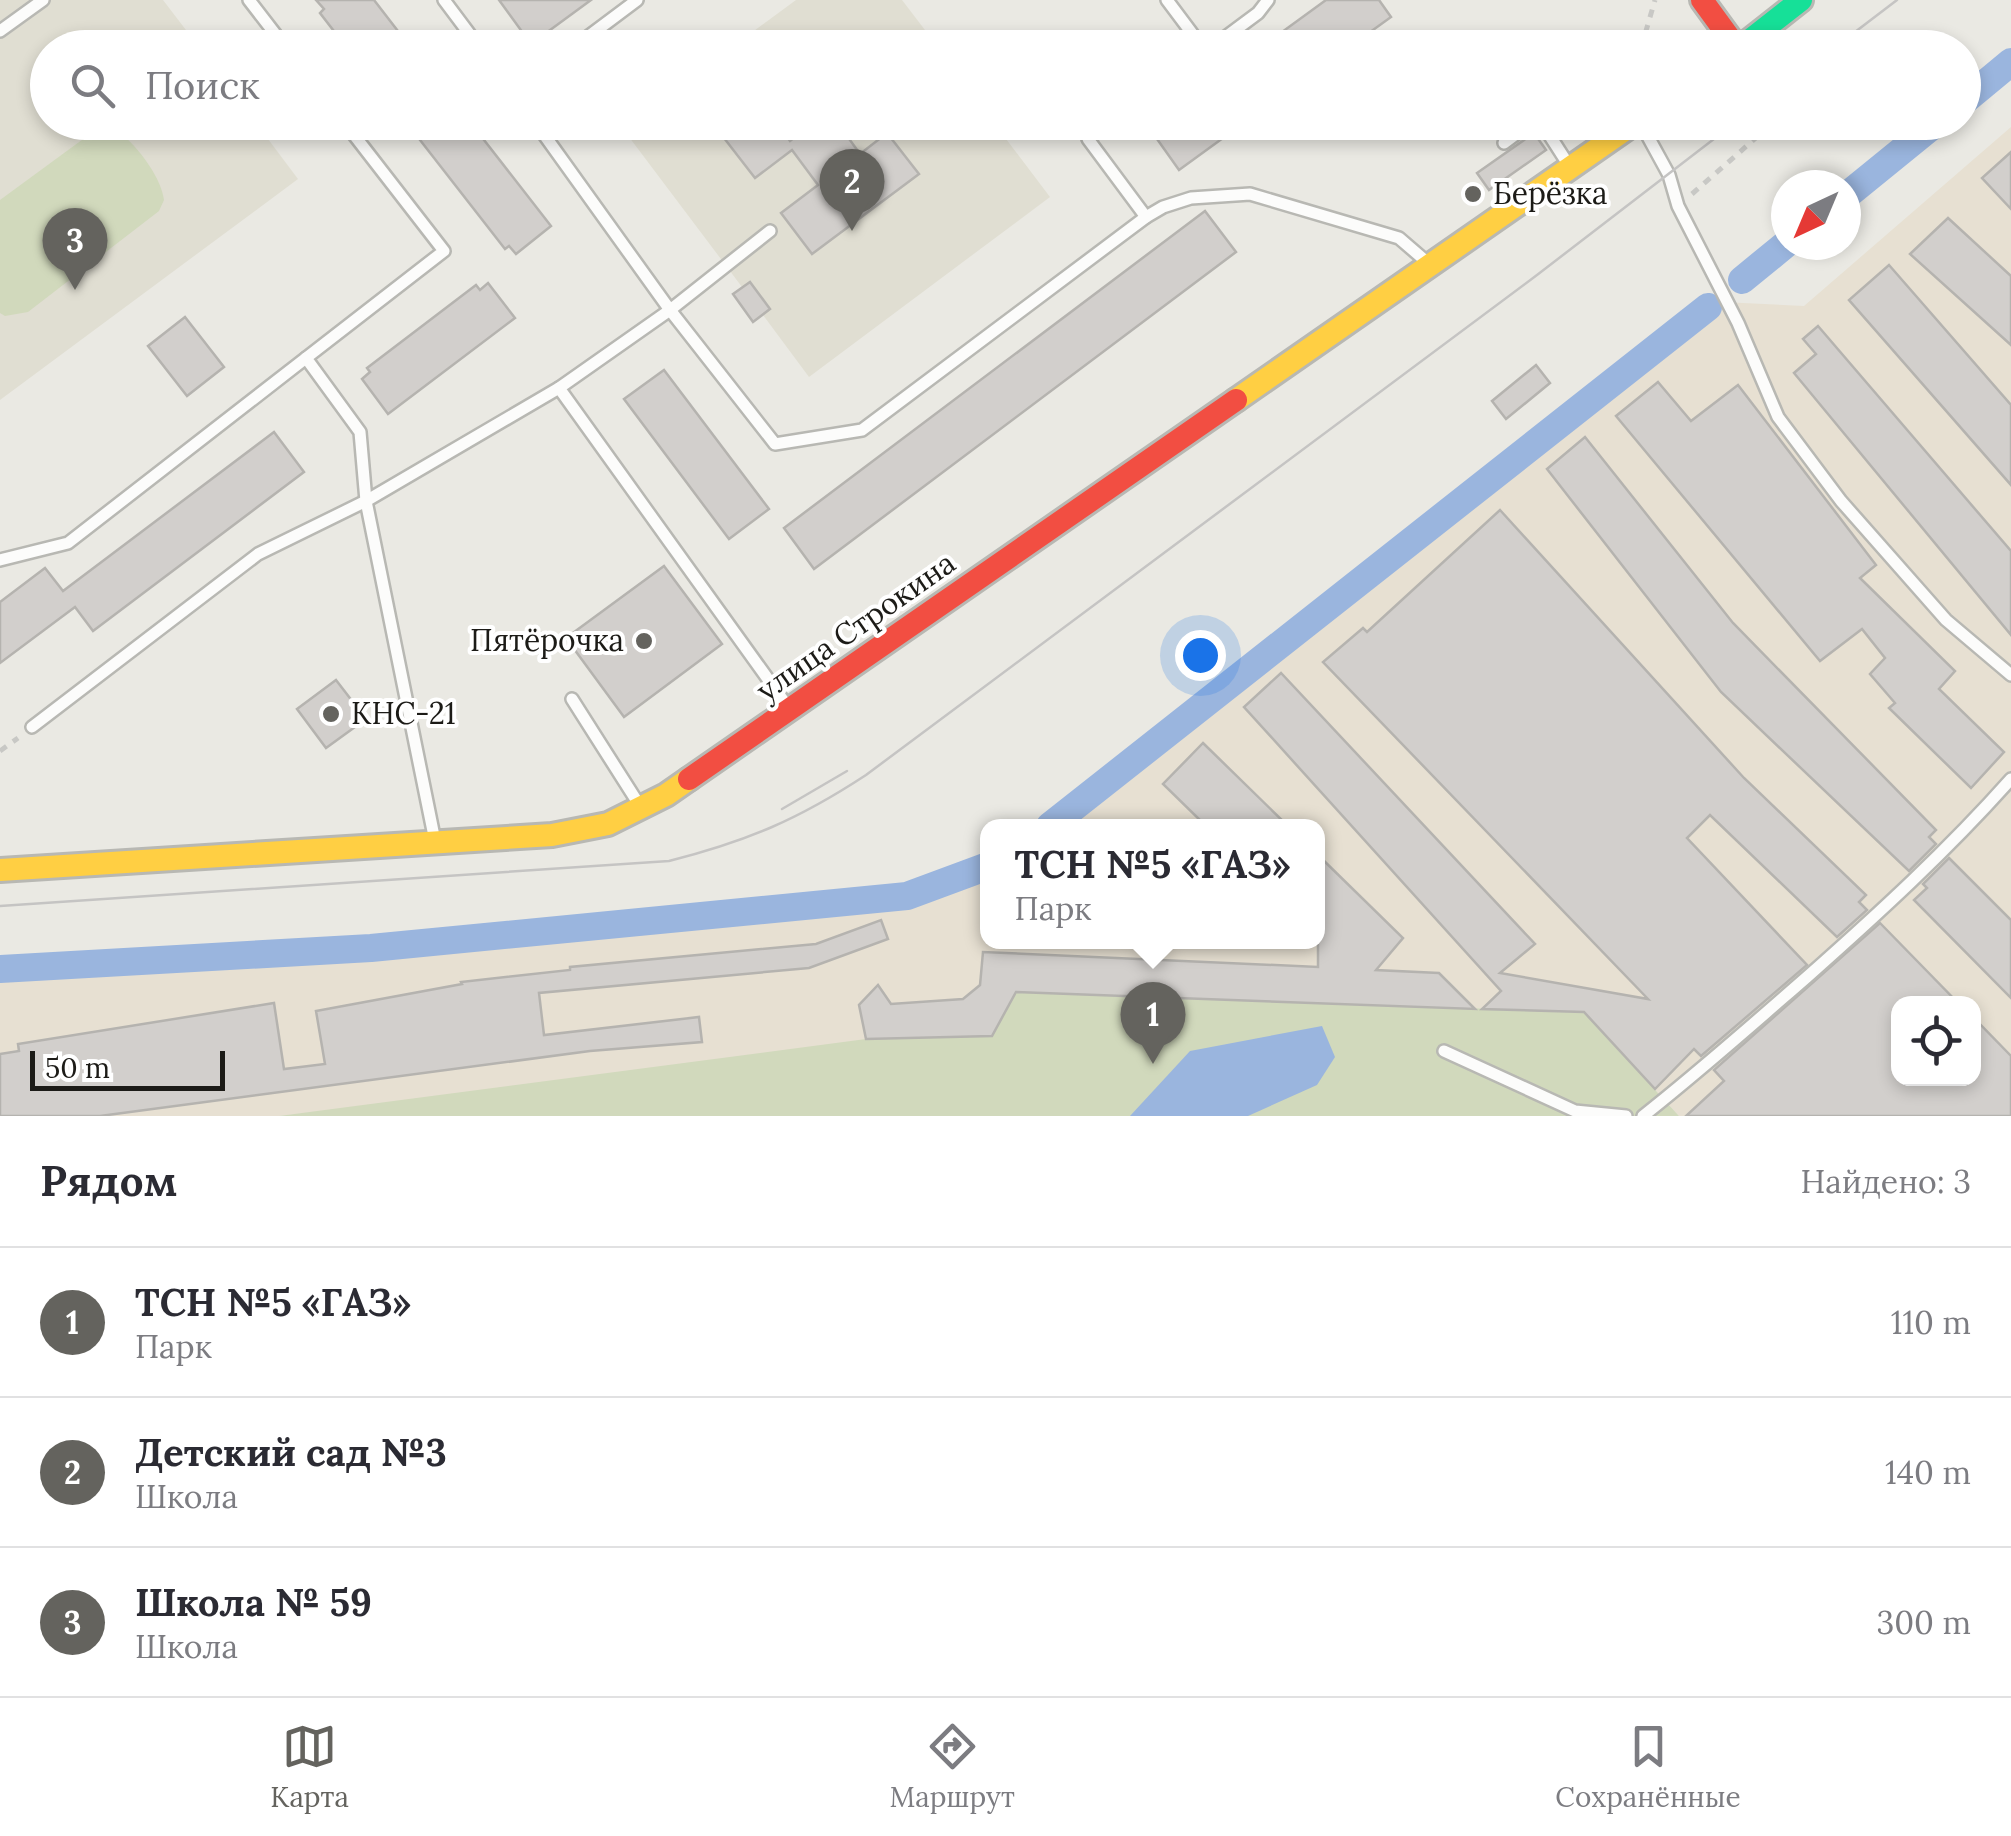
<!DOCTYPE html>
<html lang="ru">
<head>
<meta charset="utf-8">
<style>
	:root { --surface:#fff; --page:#f7f7f7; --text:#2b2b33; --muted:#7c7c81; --line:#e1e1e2; --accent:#64635e }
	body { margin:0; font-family:Lora,serif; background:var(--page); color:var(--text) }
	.controls { position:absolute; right:30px; bottom:30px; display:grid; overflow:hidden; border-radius:20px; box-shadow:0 5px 15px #0003 }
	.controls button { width:90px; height:90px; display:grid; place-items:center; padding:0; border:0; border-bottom:2px solid var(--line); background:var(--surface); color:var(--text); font:50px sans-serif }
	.compass { position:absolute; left:1771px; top:170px; width:90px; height:90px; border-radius:50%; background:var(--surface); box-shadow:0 5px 15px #0003; rotate:224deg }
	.scale { position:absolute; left:30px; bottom:25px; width:195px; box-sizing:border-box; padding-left:10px; border:5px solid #1c1b17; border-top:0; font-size:28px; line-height:35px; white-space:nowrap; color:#1c1b17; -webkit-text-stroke:8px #fff; paint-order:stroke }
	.you { position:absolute; left:1200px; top:655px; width:35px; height:35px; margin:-25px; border:8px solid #fff; border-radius:50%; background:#1a73e8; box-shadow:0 0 0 15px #1a73e833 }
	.badge { display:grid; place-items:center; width:65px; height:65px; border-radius:50%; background:var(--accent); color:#fff; font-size:32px; font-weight:700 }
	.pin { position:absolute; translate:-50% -82px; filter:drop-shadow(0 2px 5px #0008) }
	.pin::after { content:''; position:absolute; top:52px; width:35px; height:30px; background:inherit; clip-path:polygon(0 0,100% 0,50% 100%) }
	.popup { position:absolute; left:980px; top:819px; width:345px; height:130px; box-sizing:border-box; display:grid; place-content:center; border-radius:20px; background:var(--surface); filter:drop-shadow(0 2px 8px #0005); font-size:32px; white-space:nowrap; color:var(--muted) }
	.popup b { font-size:38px; color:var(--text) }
	.popup::after { content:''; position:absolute; left:50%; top:100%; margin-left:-20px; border:20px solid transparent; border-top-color:var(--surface) }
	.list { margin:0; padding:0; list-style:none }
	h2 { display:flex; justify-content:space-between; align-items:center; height:130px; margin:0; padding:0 40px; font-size:42px }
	h2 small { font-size:32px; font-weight:400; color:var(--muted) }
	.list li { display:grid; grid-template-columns:65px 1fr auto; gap:30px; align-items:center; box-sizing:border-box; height:150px; padding:0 40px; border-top:2px solid var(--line) }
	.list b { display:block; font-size:38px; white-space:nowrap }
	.list p { margin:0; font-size:32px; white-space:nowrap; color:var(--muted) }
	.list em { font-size:32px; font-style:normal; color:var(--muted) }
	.icon { flex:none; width:55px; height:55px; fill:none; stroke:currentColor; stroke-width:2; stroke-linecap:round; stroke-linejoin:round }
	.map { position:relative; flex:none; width:2011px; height:1116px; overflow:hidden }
	.search { position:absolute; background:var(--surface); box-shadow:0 5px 15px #0003; left:30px; right:30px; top:30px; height:110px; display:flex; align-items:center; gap:25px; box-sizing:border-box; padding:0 35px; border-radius:55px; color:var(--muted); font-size:38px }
	.sheet { height:580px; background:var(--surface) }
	nav { display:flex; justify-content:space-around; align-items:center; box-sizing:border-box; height:140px; border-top:2px solid var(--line); background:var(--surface); font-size:28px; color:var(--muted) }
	nav a { display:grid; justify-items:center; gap:5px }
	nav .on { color:var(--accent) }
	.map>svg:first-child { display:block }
	.industrial { fill:#e7e0d2; fill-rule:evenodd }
	.built { fill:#e0ded2 }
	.green { fill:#d1d9bc }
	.water { fill:#9ab5de }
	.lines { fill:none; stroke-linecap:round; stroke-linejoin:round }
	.canal { stroke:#9ab5de; stroke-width:28 }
	.building { fill:#d2cfcc; stroke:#b5b3af; stroke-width:2.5 }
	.lane-casing { stroke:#b8b8b3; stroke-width:16 }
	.fast-casing { stroke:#b8b8b3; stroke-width:28 }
	.slow-casing { stroke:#b8b8b3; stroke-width:28 }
	.jam-casing { stroke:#b8b8b3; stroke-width:28 }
	.path { stroke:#c8c8c5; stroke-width:5; stroke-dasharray:8 8; stroke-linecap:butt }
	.lane { stroke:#fcfcfb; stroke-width:11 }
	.fast { stroke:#16e098; stroke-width:22 }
	.slow { stroke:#ffcf43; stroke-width:22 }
	.jam { stroke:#f24e42; stroke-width:22 }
	.tram { stroke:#c5c4c3; stroke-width:2.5 }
	.poi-dot { fill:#64635e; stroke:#fff; stroke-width:4 }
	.labels { text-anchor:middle; stroke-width:8; stroke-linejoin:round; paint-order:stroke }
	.poi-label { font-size:30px; fill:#1c1b17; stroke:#fff; text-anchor:start }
	.street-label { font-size:30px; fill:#1c1b17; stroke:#fff }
</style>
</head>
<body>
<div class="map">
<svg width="2011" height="1116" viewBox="0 0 2011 1116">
	<rect width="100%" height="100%" fill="#eae9e3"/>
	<path class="industrial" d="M2011 127V1116H1679L1584 1012 1016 992 992 1036 279 1116H0V979L899 906 988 871V942H1318V826H1055L1701 301 1804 306ZM1898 1004H1974V1078H1898Z"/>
	<g class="built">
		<path d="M0 0H163L199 47 48 48V122L256 123 298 179 0 400Z"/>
		<path d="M796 0H902L938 47H732Z"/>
		<path d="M632 122 994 123 1050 197 809 377 763 315 753 322 733 294 742 287 623 129Z"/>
	</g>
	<g class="green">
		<path d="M101 131C109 132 118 132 125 137 141 151 162 180 164 200L159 211 28 312 5 316 0 313V200L90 134Z"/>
		<path d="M1016 992 1584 1012 1679 1116H279L866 1039 992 1036Z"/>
	</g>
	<path class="water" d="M1322 1026 1335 1057 1317 1085 1248 1116H1130L1190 1051Z"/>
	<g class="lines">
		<g class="canal">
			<path d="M1964 101 2011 62"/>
			<path d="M1846 196 1937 122"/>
			<path d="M1742 280 1786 244"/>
			<path d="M1050 826 1708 307"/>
			<path d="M0 969 371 948 907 896 988 866"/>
		</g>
	</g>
	<g class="building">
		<path d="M316 0H374L411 48H347L320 13 324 9Z"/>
		<path d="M499 0H591L531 44Z"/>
		<path d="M1326 0H1379L1391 17 1348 48H1260Z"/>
		<path d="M406 122H470L551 226 516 254 509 246 505 249Z"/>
		<path d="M745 122H776L790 141 814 122H837L860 154 887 133 919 174 812 254 781 213 818 185 792 150 755 178 724 138Z"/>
		<path d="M1145 122H1245L1179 170Z"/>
		<path d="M1534 133 1546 150 1489 190 1477 173Z"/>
		<path d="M2011 152V209L1982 178Z"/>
		<path d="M1205 211 1236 252 814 569 784 528Z"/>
		<path d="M1948 218 2011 276V345L1910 254Z"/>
		<path d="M1889 265 2011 405V485L1849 300Z"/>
		<path d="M750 282 770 309 753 322 733 294Z"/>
		<path d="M488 283 515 318 388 414 362 379 370 372 367 368 476 285 480 290Z"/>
		<path d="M185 317 224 367 187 396 148 346Z"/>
		<path d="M1818 326 2011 551V635L1794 373 1816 354 1803 339Z"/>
		<path d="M1536 365 1550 383 1506 419 1492 401Z"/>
		<path d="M664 370 769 509 729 539 624 399Z"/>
		<path d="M1658 382 1691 421 1738 385 1876 565 1860 578 1955 671 1939 689 2004 752 1971 788 1889 708 1895 703 1870 674 1885 658 1862 629 1820 661 1616 416Z"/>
		<path d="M274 432 304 472 93 631 75 607 0 663V602L45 568 63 591Z"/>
		<path d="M1585 437 1733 623 1936 830 1929 837 1936 844 1909 871 1721 692 1547 469Z"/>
		<path d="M1500 510 1744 778 1866 895 1859 902 1867 910 1837 937 1710 815 1687 838 1807 965 1701 1056 1694 1049 1655 1089 1584 1012 1482 1009 1501 991 1244 707 1281 673 1535 944 1500 973 1648 999 1323 662 1363 628 1367 632Z"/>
		<path d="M664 566 722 644 624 717 566 638Z"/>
		<path d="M336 680 366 719 326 748 297 709Z"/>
		<path d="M1203 743 1288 826H1206L1163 784Z"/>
		<path d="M1318 855 1403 938 1376 970 1439 973 1475 1009 1016 992 992 1036 866 1039 859 1005 878 985 891 1004 963 999 980 985 983 952 1318 967Z"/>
		<path d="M1949 858 2011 920V998L1914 900 1927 888 1923 884Z"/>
		<path d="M881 920 888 939 809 968 539 993 544 1035 699 1017 702 1042 590 1051 100 1116H0V1054L19 1051 18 1044 274 1003 284 1069 325 1064 316 1011 462 984 461 982 570 970V967L816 944Z"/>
		<path d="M1880 923 1959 1004H1898V1078H1974V1018L2011 1056V1116H1686L1724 1081 1714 1070Z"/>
	</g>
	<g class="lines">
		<defs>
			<g id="lane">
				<path d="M249 0 286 48"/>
				<path d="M444 0 480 48"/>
				<path d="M1167 0 1203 48"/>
				<path d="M0 31 43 0"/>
				<path d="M573 48 637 0"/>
				<path d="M1211 48 1258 13 1268 0"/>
				<path d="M344 122 444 251 306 358 360 432 366 501 435 841"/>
				<path d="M535 122 670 310 775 444 862 430 1146 217 1163 207 1191 198 1250 194 1399 238 1428 263"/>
				<path d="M1110 122 1088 139 1146 217"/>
				<path d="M1541 122 1568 164"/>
				<path d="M1640 122 1669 175 1678 206 1738 323 1778 417 1841 501 1946 620 2011 675"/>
				<path d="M1504 143 1532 122"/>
				<path d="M770 231 670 310 559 388 788 707"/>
				<path d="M0 560 68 543 306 358"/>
				<path d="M572 699 640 806"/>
				<path d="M32 727 258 554 366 501 559 388"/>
				<path d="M1444 1051 1575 1111 1626 1116"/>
				<path d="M1643 1116C1699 1072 1753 1024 1807 977 1878 914 1948 850 2011 779"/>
			</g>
			<path id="fast" d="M1740 48 1801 0"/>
			<g id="slow">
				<path d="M1236 400 1636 122"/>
				<path d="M0 870 552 835 608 824 666 795 689 779"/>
			</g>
			<g id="jam">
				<path d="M1702 0 1737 48"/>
				<path d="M689 779 1236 400"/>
			</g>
		</defs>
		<use href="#lane" class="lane-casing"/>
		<use href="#fast" class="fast-casing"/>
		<use href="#slow" class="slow-casing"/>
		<use href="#jam" class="jam-casing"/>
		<g class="path">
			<path d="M1641 48 1655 0"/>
			<path d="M1692 194 1774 122"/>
			<path d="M0 751 18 738"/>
		</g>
		<use href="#lane" class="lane"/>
		<use href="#fast" class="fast"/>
		<use href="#slow" class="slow"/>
		<use href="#jam" class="jam"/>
		<g class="tram">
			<path d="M1834 48 1897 0"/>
			<path d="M782 809 847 771"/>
			<path d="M0 906 669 861C748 841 799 819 866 775L1537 275 1736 122"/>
		</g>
	</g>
	<g class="poi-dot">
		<circle cx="1473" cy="194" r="10"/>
		<circle cx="644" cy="641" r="10"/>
		<circle cx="331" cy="714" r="10"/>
	</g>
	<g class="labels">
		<g class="poi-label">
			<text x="1493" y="204">Берёзка</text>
			<text x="624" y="651" text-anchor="end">Пятёрочка</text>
			<text x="351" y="724">КНС-21</text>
		</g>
		<g class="street-label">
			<text transform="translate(856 627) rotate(-35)" y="10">улица Строкина</text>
		</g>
	</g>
</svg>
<div class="controls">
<button><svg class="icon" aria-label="locate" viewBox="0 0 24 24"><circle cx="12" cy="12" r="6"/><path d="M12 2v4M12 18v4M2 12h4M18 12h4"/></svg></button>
</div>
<svg class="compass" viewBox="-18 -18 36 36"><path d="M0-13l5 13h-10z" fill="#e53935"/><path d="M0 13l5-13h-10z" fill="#7c7c81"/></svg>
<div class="scale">50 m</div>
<div class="you"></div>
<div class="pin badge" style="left:1153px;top:1064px">1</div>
<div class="popup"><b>ТСН №5 «ГАЗ»</b>Парк</div>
<div class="pin badge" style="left:852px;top:231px">2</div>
<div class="pin badge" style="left:75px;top:290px">3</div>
<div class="search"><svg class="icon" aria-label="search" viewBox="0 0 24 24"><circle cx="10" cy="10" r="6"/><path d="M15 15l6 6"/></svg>Поиск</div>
</div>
<section class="sheet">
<h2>Рядом<small>Найдено: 3</small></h2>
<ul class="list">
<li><span class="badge">1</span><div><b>ТСН №5 «ГАЗ»</b><p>Парк</p></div><em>110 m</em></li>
<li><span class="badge">2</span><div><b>Детский сад №3</b><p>Школа</p></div><em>140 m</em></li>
<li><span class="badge">3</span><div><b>Школа № 59</b><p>Школа</p></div><em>300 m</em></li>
</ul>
</section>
<nav>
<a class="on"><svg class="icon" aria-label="map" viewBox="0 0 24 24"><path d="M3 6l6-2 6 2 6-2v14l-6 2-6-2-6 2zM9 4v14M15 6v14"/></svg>Карта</a>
<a><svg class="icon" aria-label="directions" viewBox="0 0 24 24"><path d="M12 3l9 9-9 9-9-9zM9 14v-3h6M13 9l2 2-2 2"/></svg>Маршрут</a>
<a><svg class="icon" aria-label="saved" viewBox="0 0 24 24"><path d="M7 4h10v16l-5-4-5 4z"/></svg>Сохранённые</a>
</nav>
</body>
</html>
